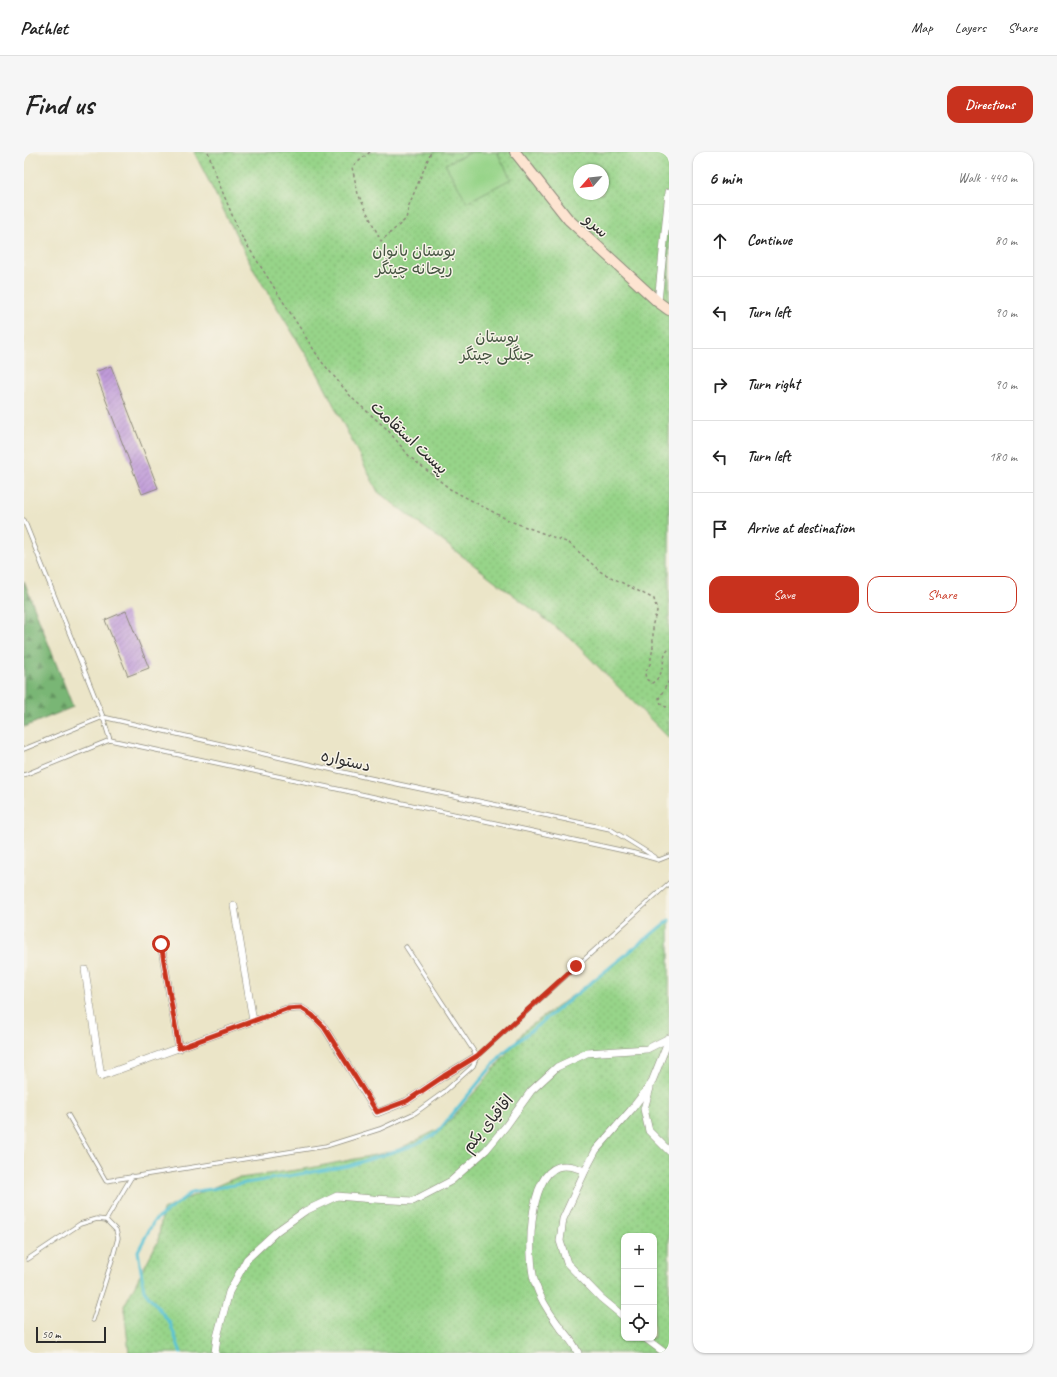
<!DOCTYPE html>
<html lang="en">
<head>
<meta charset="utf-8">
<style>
	:root { --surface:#fff; --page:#f6f6f6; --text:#222; --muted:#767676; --line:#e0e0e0; --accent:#c8321e }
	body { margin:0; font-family:Caveat,"Playpen Sans Arabic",sans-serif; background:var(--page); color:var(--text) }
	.controls { position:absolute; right:12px; bottom:12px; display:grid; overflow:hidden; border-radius:8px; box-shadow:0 1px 3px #0004 }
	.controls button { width:36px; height:36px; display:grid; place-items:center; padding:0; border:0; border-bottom:1px solid var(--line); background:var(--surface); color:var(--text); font:20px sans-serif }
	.compass { position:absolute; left:549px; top:12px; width:36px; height:36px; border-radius:50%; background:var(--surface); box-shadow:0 1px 3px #0004; rotate:242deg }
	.scale { position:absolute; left:12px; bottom:10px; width:70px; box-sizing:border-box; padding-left:4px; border:2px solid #2b2b2b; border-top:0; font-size:11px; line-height:14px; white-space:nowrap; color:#2b2b2b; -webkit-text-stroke:3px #f7f3e8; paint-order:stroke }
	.stop { position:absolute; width:12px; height:12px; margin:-9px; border:3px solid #c8321e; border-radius:50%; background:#fff }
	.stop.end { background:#c8321e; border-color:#fff; box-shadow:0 1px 4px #0008 }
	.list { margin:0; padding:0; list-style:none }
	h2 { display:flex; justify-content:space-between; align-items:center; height:52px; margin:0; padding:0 16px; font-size:17px }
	h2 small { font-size:13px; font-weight:400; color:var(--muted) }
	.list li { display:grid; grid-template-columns:26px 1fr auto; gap:12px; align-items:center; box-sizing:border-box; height:72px; padding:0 16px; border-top:1px solid var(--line) }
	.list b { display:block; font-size:15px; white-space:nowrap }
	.list em { font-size:13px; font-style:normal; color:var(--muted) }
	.actions { display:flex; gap:8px; padding:12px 16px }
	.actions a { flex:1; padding:9px 0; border:1px solid var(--accent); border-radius:12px; text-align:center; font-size:14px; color:var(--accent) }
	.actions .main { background:var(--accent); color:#fff }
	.icon { flex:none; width:22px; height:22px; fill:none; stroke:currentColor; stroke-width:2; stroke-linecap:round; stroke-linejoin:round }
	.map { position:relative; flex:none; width:645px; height:1201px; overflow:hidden; border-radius:12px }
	header { display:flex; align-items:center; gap:24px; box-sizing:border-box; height:56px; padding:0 20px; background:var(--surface); border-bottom:1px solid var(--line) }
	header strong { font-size:19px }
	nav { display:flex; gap:22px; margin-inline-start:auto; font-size:14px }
	.intro { display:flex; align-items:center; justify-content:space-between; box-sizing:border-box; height:96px; padding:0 24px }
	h1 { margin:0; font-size:28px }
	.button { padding:10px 18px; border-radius:12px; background:var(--accent); color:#fff; font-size:14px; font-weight:700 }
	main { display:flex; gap:24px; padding:0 24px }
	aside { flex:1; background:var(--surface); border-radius:12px; box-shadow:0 1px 3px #0004 }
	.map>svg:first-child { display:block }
	.forest { fill:url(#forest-firs); stroke:#527050 }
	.park { fill:url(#park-dots); stroke:#61805a; fill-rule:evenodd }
	.garden { fill:#97d489; stroke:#61805a }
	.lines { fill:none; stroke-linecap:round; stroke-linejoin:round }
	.stream { stroke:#59c3d5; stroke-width:3 }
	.building { fill:url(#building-hatch) }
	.lane-casing { stroke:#8b887a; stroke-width:5 }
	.street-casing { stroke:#8b887a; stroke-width:8 }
	.secondary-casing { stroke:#8b887a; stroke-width:12 }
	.path { stroke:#8b887a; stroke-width:1.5; stroke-dasharray:3 3; stroke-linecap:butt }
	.lane { stroke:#fff; stroke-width:3.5 }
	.street { stroke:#fff; stroke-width:7 }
	.secondary { stroke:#fde4d1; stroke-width:10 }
	.route { stroke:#c8321e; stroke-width:5 }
	.labels { text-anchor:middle; stroke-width:3; stroke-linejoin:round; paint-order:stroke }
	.street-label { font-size:16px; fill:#2b2b2b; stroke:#f7f3e8 }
	.park-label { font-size:16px; fill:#465542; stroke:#f7f3e8 }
</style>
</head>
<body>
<header>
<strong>Pathlet</strong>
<nav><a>Map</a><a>Layers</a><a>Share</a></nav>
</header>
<div class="intro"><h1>Find us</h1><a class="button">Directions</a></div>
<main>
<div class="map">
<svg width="645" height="1201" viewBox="0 0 645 1201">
	<defs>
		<pattern id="forest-firs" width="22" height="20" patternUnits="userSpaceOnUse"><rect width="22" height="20" fill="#79b675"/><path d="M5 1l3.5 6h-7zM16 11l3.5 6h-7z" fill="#639460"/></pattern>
		<pattern id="park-dots" width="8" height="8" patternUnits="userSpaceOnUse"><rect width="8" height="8" fill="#97d489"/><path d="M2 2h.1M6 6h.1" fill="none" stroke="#82b676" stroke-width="1.8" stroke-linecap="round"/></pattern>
		<pattern id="building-hatch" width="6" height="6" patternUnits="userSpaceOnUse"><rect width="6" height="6" fill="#c09bd9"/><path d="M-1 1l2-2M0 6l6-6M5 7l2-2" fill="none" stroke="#9c7fb0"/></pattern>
	</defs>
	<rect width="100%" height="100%" fill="#f7f3e8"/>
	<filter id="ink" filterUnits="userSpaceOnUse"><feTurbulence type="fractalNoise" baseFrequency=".025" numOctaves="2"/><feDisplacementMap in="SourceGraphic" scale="8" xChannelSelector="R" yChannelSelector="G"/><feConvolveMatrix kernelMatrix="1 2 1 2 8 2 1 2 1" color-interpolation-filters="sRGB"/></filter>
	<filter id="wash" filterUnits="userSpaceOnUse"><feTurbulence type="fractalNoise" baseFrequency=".012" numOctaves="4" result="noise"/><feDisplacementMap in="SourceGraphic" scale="16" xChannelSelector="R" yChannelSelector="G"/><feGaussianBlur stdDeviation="0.9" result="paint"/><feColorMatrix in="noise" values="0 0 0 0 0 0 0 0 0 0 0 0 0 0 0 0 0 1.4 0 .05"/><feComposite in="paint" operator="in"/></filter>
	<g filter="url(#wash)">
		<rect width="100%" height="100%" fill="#ebe5c8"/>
		<path class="forest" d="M0 429 49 555 0 575Z"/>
		<g class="park">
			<path d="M170 0H645V586L546 486 354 340 293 220 231 120ZM555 18H579V42H555Z"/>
			<path d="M645 767V1201H105L100 1154 134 1089 139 1058 159 1048 209 1027 286 1016 371 999 421 974 458 932 501 878 552 841 613 794ZM600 1084H630V1186H600Z"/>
		</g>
		<path class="garden" d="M448 0H473L487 27 443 50 421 12Z"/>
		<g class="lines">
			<path class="stream" d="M157 1201 146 1171 120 1138 114 1099 130 1069 168 1040 324 1014 388 994 412 982 479 901 645 768"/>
		</g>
		<g id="blocks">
			<g class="building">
				<path d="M87 214 134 336 118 342 71 220Z"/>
				<path d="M102 459 125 516 104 524 81 468Z"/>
			</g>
		</g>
	</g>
	<g filter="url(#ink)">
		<use href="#blocks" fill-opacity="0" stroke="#8b887a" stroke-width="1"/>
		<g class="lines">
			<defs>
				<g id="lane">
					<path d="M0 368 79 565 86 588"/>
					<path d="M0 597 79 565 336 624 586 677 631 705"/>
					<path d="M0 623 86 588 610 701 635 708 645 704"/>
					<path d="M382 795 453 904"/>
					<path d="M44 963 82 1029 302 994 356 977 391 961 420 940 449 914 453 904 645 731"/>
					<path d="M4 1107 56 1072 73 1067 82 1068"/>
					<path d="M69 1168 88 1108 94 1086 92 1078 82 1068 108 1024"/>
				</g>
				<g id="street">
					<path d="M634 150 645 40"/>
					<path d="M210 754 229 869"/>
					<path d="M137 792 155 897"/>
					<path d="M61 818 77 924 262 857 277 856 288 863 300 875 353 961 383 949 420 924 453 904"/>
					<path d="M626 936 620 957 625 979 645 999"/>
					<path d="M561 1019 539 1067 536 1089 543 1111 577 1146 600 1165"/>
					<path d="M621 1186 641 1201"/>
					<path d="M191 1201 193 1185 205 1140 223 1107 253 1079 281 1059 313 1044 349 1047 389 1049 427 1029 462 998 482 974 507 939 533 915 563 901 623 897 645 886"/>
					<path d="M554 1201C548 1187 541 1183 533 1171 524 1159 516 1146 511 1131 503 1106 504 1025 534 1015 543 1012 553 1016 561 1019L572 998 607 958 627 932 645 887"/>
				</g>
				<path id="secondary" d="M491 0 544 67 634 150 645 158"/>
			</defs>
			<use href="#lane" class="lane-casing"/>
			<use href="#street" class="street-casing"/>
			<use href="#secondary" class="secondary-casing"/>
			<g class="path">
				<path d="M184 0 194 29 216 82 297 209 329 247 363 277 386 305 426 337 486 369 545 391 577 420 630 447 633 459 629 471V495L626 512 621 521 622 527 628 531C644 521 635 506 645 497"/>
				<path d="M346 0 328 15 334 42 357 89 382 67 385 53 407 0"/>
				<path d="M645 529 635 546 637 552 642 555 645 553"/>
			</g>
			<use href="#lane" class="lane"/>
			<use href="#street" class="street"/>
			<use href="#secondary" class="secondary"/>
		</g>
	</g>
	<g class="lines" filter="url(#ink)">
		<path class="route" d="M137 792 155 896 262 857 277 856 288 863 300 875 353 960 383 949 420 924 453 904 552 814"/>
	</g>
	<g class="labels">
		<g class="street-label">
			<text transform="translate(573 73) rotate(43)" y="6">سرو</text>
			<text transform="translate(386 285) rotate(43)" y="6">پیست استقامت</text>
			<text transform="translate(322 608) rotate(13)" y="6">دستواره</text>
			<text transform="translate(463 971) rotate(-50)" y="6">اقاقیای یکم</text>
		</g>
		<g class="park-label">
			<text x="390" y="104">بوستان بانوان<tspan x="390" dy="18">ریحانه چیتگر</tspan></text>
			<text x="473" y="190">بوستان<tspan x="473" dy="18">جنگلی چیتگر</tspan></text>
		</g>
	</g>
</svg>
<div class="controls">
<button>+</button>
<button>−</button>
<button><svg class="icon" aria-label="locate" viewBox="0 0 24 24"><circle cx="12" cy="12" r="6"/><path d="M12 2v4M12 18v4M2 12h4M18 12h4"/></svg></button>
</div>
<svg class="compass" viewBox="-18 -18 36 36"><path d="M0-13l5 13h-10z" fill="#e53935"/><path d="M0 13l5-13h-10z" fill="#767676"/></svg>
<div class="scale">50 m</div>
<div class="stop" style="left:137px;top:792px"></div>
<div class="stop end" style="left:552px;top:814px"></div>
</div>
<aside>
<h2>6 min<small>Walk · 440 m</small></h2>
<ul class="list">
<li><svg class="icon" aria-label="ahead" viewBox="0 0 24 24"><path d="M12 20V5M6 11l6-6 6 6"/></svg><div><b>Continue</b></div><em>80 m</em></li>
<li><svg class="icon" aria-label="left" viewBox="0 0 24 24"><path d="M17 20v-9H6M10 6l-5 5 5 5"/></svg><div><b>Turn left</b></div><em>90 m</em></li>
<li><svg class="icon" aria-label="right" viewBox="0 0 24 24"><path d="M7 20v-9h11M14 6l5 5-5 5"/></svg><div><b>Turn right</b></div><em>90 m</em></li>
<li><svg class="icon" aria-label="left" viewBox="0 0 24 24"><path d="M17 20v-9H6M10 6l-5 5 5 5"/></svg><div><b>Turn left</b></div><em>180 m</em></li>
<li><svg class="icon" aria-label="arrive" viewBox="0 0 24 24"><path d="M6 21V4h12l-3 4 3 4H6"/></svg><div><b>Arrive at destination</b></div></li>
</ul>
<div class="actions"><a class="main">Save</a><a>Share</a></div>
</aside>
</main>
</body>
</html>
